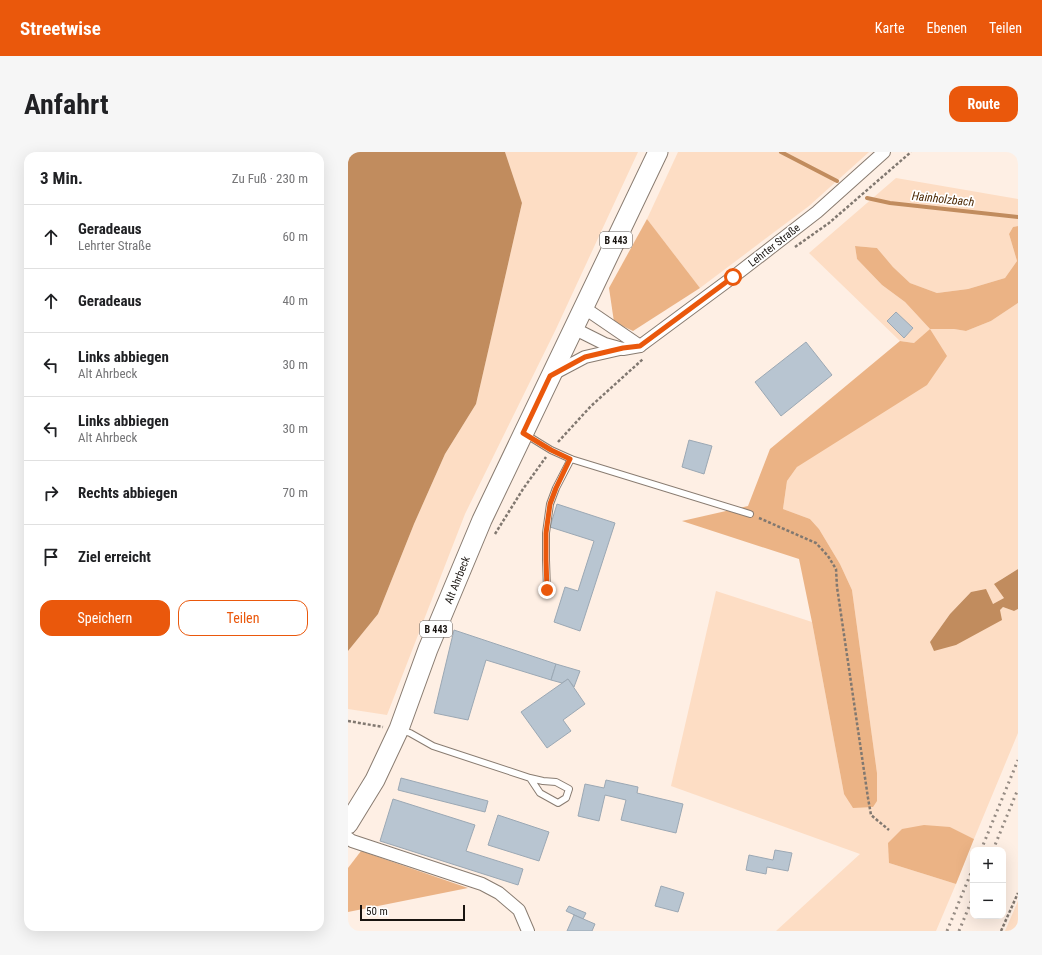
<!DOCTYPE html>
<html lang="de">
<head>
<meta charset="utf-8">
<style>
	:root { --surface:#fff; --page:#f6f6f6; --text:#202124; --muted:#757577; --line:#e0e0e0; --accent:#ea580c }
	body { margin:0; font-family:"Roboto Condensed",sans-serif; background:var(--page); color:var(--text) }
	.controls { position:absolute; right:12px; bottom:12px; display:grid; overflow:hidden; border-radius:8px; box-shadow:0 4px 16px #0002 }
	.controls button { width:36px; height:36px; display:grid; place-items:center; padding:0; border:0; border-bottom:1px solid var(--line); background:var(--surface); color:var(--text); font:20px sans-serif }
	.scale { position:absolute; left:12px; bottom:10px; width:105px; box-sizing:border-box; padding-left:4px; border:2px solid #191410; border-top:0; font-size:11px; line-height:14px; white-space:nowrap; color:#191410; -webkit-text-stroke:3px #fff; paint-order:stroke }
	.stop { position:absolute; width:12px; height:12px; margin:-9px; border:3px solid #ea580c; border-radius:50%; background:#fff }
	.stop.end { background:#ea580c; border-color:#fff; box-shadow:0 1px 4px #0008 }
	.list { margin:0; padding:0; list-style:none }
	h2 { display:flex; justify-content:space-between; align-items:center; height:52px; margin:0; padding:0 16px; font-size:17px }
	h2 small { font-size:13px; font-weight:400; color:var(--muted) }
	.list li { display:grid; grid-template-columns:26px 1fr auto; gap:12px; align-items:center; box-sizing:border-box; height:64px; padding:0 16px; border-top:1px solid var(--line) }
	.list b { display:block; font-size:15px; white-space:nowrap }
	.list p { margin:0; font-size:13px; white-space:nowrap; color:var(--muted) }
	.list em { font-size:13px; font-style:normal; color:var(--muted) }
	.actions { display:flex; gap:8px; padding:12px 16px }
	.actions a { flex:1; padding:9px 0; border:1px solid var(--accent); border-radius:12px; text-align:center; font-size:14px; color:var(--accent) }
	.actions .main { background:var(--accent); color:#fff }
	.icon { flex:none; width:22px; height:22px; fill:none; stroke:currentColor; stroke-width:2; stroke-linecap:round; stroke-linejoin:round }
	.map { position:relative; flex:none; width:670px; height:779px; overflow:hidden; border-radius:12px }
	header { display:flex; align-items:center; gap:24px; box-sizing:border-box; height:56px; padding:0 20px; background:var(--accent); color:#fff }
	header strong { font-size:19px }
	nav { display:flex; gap:22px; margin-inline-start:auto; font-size:14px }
	.intro { display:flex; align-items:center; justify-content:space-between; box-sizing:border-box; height:96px; padding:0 24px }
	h1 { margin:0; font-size:28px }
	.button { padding:10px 18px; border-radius:12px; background:var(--accent); color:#fff; font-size:14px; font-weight:700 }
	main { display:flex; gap:24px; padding:0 24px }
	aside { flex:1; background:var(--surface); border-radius:12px; box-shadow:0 4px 16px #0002 }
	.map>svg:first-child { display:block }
	.green { fill:#fdddc4 }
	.forest { fill:#ebb385 }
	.water { fill:#c18c5e }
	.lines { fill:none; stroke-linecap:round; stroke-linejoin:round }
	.stream { stroke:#c18c5e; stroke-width:4 }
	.building { fill:#b8c5d1; stroke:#9ba8b4 }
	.lane-casing { stroke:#897c71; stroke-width:8 }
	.street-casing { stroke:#897c71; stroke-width:14 }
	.primary-casing { stroke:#897c71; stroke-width:21 }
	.path { stroke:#817870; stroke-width:2.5; stroke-dasharray:3 2; stroke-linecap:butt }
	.lane { stroke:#fff; stroke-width:6 }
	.street { stroke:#fff; stroke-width:12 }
	.primary { stroke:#fff; stroke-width:19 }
	.rail { stroke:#958b83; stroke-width:3; stroke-dasharray:2 4; stroke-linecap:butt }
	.route { stroke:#ea580c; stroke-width:5 }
	.labels { text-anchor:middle; stroke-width:3.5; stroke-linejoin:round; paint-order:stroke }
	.shield { fill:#fff; stroke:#5e5a58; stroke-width:1 }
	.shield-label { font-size:10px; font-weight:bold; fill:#191410 }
	.street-label { font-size:11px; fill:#191410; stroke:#fff }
	.water-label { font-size:12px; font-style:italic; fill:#4d2904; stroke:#fff }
</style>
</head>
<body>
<header>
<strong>Streetwise</strong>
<nav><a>Karte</a><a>Ebenen</a><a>Teilen</a></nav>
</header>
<div class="intro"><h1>Anfahrt</h1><a class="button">Route</a></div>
<main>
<aside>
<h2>3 Min.<small>Zu Fuß · 230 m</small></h2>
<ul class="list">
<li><svg class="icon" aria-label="ahead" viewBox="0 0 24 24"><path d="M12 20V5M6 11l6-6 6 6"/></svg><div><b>Geradeaus</b><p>Lehrter Straße</p></div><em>60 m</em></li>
<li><svg class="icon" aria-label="ahead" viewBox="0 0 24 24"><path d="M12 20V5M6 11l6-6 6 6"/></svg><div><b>Geradeaus</b></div><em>40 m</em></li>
<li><svg class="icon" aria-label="left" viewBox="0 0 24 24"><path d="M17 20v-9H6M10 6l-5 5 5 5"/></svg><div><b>Links abbiegen</b><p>Alt Ahrbeck</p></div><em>30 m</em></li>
<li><svg class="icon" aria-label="left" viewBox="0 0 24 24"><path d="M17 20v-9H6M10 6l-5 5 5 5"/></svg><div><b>Links abbiegen</b><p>Alt Ahrbeck</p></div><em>30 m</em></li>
<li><svg class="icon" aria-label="right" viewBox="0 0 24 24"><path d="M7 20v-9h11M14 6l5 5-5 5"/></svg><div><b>Rechts abbiegen</b></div><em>70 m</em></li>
<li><svg class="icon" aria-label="arrive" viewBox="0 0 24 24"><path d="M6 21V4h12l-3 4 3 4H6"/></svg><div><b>Ziel erreicht</b></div></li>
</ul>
<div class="actions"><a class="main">Speichern</a><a>Teilen</a></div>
</aside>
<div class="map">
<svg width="670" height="779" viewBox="0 0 670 779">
	<rect width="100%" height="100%" fill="#feefe4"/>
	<g class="green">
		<path d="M157 0H290L208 177 117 362 39 563 0 557V499L30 462 66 372 97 302 128 252 174 51Z"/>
		<path d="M330 0H521L461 54 352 136 299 67Z"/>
		<path d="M548 26 670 47V74L665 75 661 82 669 109 657 126 620 137 589 141 562 131 545 115 529 96 507 94 509 107 534 133 557 150 582 177H606L618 179 643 169 670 151V417L652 428 656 446 645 452 623 440 602 462 582 490 652 458 655 455 666 459 670 457V581L626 687 602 675 541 711 608 732 588 779H428L512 702 323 634 368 439 464 470 496 642 529 649V621L504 438 492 412 471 377 462 367 435 357 439 329 449 315 566 191 552 189 461 101Z"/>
		<path d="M670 749V779H657Z"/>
	</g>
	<g class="forest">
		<path d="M299 67 352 136 285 179 266 170 261 136Z"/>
		<path d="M670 74V151L643 169 618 179 606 177H582L599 204 579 233 449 315 439 329 435 357 462 367 471 377 492 412 504 438 529 621V649L525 655 505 656 496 642 464 470 451 407 334 369 400 354 422 297 552 189 566 191 582 177 557 150 534 133 509 107 507 94 529 96 545 115 562 131 589 141 620 137 657 126 669 109 661 82 665 75Z"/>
		<path d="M576 673 602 675 626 687 608 732 541 711 540 691 554 677Z"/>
		<path d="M13 699 120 736 0 760V716Z"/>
	</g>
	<g class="water">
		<path d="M0 0H157L174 51 128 252 97 302 66 372 30 462 0 499Z"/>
		<path d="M670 417V457L666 459 655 455 652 458 654 468 608 493 586 499 582 490 602 462 623 440 638 437 645 452 656 446 646 432Z"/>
	</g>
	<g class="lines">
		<g class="stream">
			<path d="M433 0 489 29"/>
			<path d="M519 46 542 51 670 65"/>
		</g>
	</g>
	<g class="building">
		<path d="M548 160 565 176 556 186 539 169Z"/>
		<path d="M458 190 484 223 433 264 407 230Z"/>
		<path d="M341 288 364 294 356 322 334 315Z"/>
		<path d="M209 352 267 371 232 479 206 470 217 435 230 439 246 389 202 375Z"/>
		<path d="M106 478 208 512 203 528 138 508 120 568 86 561Z"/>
		<path d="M208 512 232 519 226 535 220 527 214 531 203 528Z"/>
		<path d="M220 527 237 552 215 568 223 579 199 596 173 560Z"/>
		<path d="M53 626 140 649 137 660 50 638Z"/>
		<path d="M258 628 290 635 289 641 335 652 328 681 273 668 278 648 257 643 251 669 230 664 237 632 256 636Z"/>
		<path d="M45 647 127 673 118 699 175 717 170 733 32 689Z"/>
		<path d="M150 663 201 680 191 709 140 693Z"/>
		<path d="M427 698 444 701 440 719 419 715 418 722 398 718 401 703 425 708Z"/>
		<path d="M313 734 336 741 330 760 307 754Z"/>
		<path d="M221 754 238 761 235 767 218 759Z"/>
		<path d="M226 763 247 772 244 779H219Z"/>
	</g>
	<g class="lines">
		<defs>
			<g id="lane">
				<path d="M177 282 203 298 223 307 402 362"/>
				<path d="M199 438 198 408V381L202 352 208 336 223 307"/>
				<path d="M52 578 62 581 85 594 182 626 192 641 210 651 218 646 221 637 208 630 195 629 182 626"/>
			</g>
			<g id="street">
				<path d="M235 155 292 194"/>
				<path d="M225 176 257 192 275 197 292 194 385 125 469 60 536 0"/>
				<path d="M203 223 237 205 272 197"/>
				<path d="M0 686 4 689 134 732 151 741 171 758 180 779"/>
			</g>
			<path id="primary" d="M0 672 27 628 51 577 80 497 134 368 310 0"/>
		</defs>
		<use href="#lane" class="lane-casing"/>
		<use href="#street" class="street-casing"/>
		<use href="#primary" class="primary-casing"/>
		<g class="path">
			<path d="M447 95 481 71 563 0"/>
			<path d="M210 290 243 254 295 207"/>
			<path d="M411 366 468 391 480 404 488 417 489 435 520 646 523 663 541 678"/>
			<path d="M147 382 175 337 198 305"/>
			<path d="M0 569 35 575"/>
			<path d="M653 779 670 741"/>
		</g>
		<use href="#lane" class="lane"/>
		<use href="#street" class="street"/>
		<use href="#primary" class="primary"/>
		<g class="rail">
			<path d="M633 698 670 608"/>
			<path d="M645 698 670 637"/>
			<path d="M599 779 625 716"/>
			<path d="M611 779 625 745"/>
		</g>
	</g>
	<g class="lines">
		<path class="route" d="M199 438 198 408V381L202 352 208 336 222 307 203 298 175 281 202 224 237 205 275 196 292 194 385 125"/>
	</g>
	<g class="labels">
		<g class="shield">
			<rect x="252" y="80" width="32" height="16" rx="3"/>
			<rect x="72" y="469" width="32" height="16" rx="3"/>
		</g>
		<g class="shield-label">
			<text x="268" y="92">B 443</text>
			<text x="88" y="481">B 443</text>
		</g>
		<g class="street-label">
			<text transform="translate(426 93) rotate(-38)" y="4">Lehrter Straße</text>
			<text transform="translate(109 428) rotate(-68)" y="4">Alt Ahrbeck</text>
		</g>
		<g class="water-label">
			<text transform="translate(595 47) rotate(6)" y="4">Hainholzbach</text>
		</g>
	</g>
</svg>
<div class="controls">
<button>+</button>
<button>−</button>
</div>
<div class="scale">50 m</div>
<div class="stop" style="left:385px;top:125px"></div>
<div class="stop end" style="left:199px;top:438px"></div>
</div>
</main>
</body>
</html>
